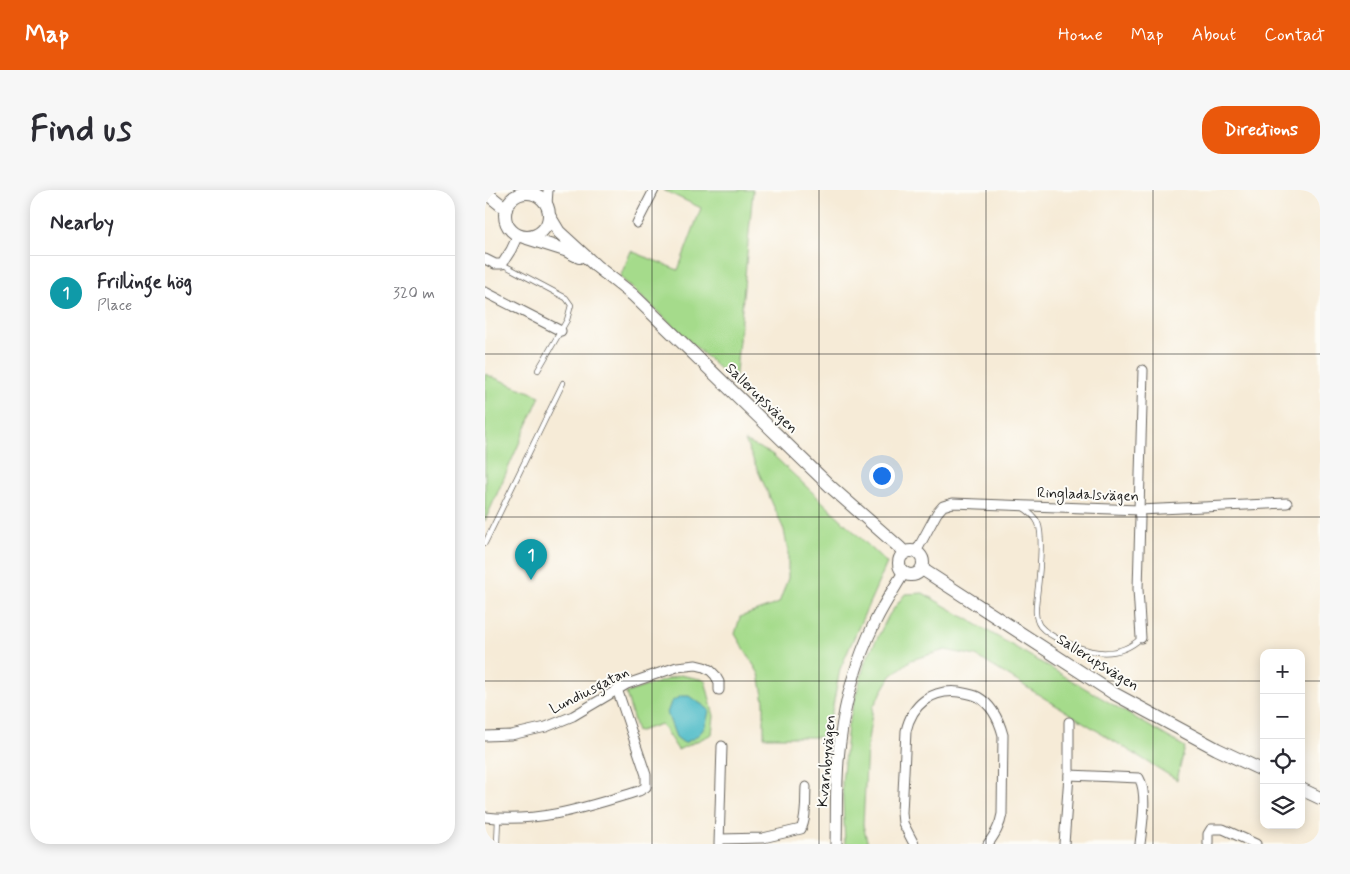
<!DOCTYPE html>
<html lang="en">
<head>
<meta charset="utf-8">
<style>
	:root { --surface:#fff; --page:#f7f7f7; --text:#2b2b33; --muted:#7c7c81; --line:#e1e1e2; --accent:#ea580c }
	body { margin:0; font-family:Mynerve,sans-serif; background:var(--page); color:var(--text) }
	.controls { position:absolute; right:15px; bottom:15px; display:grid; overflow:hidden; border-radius:10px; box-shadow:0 2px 12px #0003 }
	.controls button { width:45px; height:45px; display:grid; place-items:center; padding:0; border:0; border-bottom:1px solid var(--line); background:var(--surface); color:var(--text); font:25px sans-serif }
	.you { position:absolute; left:396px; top:285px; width:18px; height:18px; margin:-12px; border:4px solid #fff; border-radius:50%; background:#1a73e8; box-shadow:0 0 0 8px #1a73e833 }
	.badge { display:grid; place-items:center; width:32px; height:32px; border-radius:50%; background:var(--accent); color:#fff; font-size:16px; font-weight:700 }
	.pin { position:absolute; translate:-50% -41px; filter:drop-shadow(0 1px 2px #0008) }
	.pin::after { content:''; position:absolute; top:26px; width:18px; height:15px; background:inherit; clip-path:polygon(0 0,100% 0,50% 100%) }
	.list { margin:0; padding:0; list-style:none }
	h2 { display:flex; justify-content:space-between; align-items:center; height:65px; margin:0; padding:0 20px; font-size:21px }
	h2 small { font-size:16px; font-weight:400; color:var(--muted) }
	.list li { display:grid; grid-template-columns:32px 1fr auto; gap:15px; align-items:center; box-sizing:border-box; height:75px; padding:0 20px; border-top:1px solid var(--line) }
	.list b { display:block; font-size:19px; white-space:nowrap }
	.list p { margin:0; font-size:16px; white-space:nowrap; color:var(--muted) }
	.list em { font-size:16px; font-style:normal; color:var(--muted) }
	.icon { flex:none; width:28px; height:28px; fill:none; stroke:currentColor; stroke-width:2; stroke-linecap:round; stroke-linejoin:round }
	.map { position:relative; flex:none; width:835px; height:654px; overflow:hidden; border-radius:20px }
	header { display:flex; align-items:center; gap:30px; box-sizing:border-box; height:70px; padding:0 25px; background:var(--accent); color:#fff }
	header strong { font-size:24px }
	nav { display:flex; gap:28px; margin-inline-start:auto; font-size:18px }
	.intro { display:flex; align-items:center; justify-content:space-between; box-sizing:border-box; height:120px; padding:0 30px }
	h1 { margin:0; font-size:35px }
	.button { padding:12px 22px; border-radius:20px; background:var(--accent); color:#fff; font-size:18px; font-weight:700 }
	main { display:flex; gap:30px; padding:0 30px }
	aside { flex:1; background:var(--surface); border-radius:20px; box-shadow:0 2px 12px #0003 }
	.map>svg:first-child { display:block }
	.green { fill:#a5db8b; stroke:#607c54 }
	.water { fill:#4ebbc7; stroke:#356c72 }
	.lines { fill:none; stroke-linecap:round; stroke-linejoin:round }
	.service-casing { stroke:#68645d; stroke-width:6 }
	.minor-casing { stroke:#68645d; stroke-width:11 }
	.tertiary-casing { stroke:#68645d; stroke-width:13 }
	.secondary-casing { stroke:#68645d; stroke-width:14 }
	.service { stroke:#fff; stroke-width:4.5 }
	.minor { stroke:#fff; stroke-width:9 }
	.tertiary { stroke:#fff; stroke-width:11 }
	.secondary { stroke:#fff; stroke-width:12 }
	.grid { fill:none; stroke:#1c1c1c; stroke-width:1; stroke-opacity:0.55 }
	.labels { text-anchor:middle; stroke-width:4; stroke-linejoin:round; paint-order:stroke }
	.street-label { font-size:15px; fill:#1c1c1c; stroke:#fdfcf7 }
</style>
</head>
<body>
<header>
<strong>Map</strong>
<nav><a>Home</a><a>Map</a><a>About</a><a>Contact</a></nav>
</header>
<div class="intro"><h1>Find us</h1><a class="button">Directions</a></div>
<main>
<aside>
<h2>Nearby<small></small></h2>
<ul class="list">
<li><span class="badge" style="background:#0f9aa8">1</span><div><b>Frillinge hög</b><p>Place</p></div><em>320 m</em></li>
</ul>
</aside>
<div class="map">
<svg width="835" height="654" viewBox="0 0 835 654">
	<rect width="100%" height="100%" fill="#fdfcf7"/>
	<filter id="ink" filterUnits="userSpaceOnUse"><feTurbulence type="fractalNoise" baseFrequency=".02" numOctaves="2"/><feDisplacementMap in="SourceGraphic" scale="10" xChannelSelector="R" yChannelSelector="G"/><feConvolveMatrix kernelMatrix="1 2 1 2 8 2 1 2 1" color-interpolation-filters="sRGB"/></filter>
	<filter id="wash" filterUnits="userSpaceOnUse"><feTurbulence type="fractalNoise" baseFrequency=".0096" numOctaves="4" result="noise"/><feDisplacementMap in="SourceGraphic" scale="20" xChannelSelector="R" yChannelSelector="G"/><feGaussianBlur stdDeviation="1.12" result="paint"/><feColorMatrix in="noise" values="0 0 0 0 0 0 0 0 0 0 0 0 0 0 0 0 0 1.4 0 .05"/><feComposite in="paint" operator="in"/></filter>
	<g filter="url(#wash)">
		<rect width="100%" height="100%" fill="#f6ebd7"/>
		<g class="green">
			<path d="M178 0H268L250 193 135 87 146 61 193 80 216 18Z"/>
			<path d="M0 184 55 206 0 331Z"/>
			<path d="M260 251 287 264 402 373 355 479 342 547H279V511L274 484 250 444 255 427 294 413 303 388V362L299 340Z"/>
			<path d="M438 403 700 557 692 590 491 466 460 460 426 470 406 486 388 517 382 557 378 635 383 654H360L357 592 363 535 380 472 404 425 420 404Z"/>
			<path d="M195 485 220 490 229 526 227 544 193 560 176 534 152 542 141 503Z"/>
		</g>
		<path class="water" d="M196 506H204C210 511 218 514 224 520 221 539 217 545 199 553L191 547 182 523 186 512Z"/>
	</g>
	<g filter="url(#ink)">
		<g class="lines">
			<defs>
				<g id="service">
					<path d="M17 74 81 108 86 115 82 130 53 180"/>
					<path d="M537 317C543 321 550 326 553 333 559 347 554 389 552 406 551 415 549 428 555 436 565 448 591 457 606 461 626 465 642 461 656 448"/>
					<path d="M0 353 78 193"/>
					<path d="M12 654 13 628"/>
				</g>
				<g id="minor">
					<path d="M47 4 50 0"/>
					<path d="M62 15 63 0"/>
					<path d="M152 33 169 0"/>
					<path d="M0 69 10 74H17L26 60 33 45"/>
					<path d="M0 102 76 141"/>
					<path d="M431 362 452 323 458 316 468 313 654 320 802 313"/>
					<path d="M656 448 653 399 655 328 654 320 658 180"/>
					<path d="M0 546 26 545 61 537 88 526 142 494 192 477 211 475 219 477 225 480 230 485 234 492V500"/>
					<path d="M584 585 654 588C663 603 657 636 655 654"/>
					<path d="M0 627C56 633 101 617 154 601L161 597V585L132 499"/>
					<path d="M235 649 278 648 316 639C322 628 320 610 321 597"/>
					<path d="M234 654 237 556"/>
					<path d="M429 654 418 633 417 623 421 541C427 514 447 499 474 502 480 503 488 504 493 507 507 515 514 530 518 545L517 624C515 636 510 644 503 654"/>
					<path d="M579 654 584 585V532"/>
					<path d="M723 654V644L726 639H738L771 654"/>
				</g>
				<path id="tertiary" d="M351 654C352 620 350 585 355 552 360 510 372 469 390 432 398 415 409 399 419 382"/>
				<g id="secondary">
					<path d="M0 2 21 19"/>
					<circle cx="42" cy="25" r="22"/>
					<path d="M65 27 74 42 111 76 148 105 347 298 414 357 420 363"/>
					<path d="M42 48 80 60 94 67"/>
					<circle cx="426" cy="373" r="12"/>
					<path d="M437 379 628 503 732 559 779 581"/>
					<path d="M816 599 835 608"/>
				</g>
			</defs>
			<use href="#service" class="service-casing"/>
			<use href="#minor" class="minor-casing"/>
			<use href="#tertiary" class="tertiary-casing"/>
			<use href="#secondary" class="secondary-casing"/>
			<use href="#service" class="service"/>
			<use href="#minor" class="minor"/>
			<use href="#tertiary" class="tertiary"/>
			<use href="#secondary" class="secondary"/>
		</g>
	</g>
	<path class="grid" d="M167 0V654M334 0V654M501 0V654M668 0V654M0 164H835M0 327H835M0 491H779M816 491H835"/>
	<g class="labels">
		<g class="street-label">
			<text transform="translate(277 208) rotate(44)" y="5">Sallerupsvägen</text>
			<text transform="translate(603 304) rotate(2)" y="5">Ringladalsvägen</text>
			<text transform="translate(613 472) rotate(32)" y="5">Sallerupsvägen</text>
			<text transform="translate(104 500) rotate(-27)" y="5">Lundiusgatan</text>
			<text transform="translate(341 571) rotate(-85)" y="5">Kvarnbyvägen</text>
		</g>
	</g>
</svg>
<div class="controls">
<button>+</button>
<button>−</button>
<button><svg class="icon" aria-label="locate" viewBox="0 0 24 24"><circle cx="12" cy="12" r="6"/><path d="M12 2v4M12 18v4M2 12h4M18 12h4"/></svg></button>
<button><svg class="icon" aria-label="layers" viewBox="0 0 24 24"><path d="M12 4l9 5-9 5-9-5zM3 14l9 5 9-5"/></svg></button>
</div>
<div class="you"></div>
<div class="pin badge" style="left:46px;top:390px;background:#0f9aa8">1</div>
</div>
</main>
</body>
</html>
